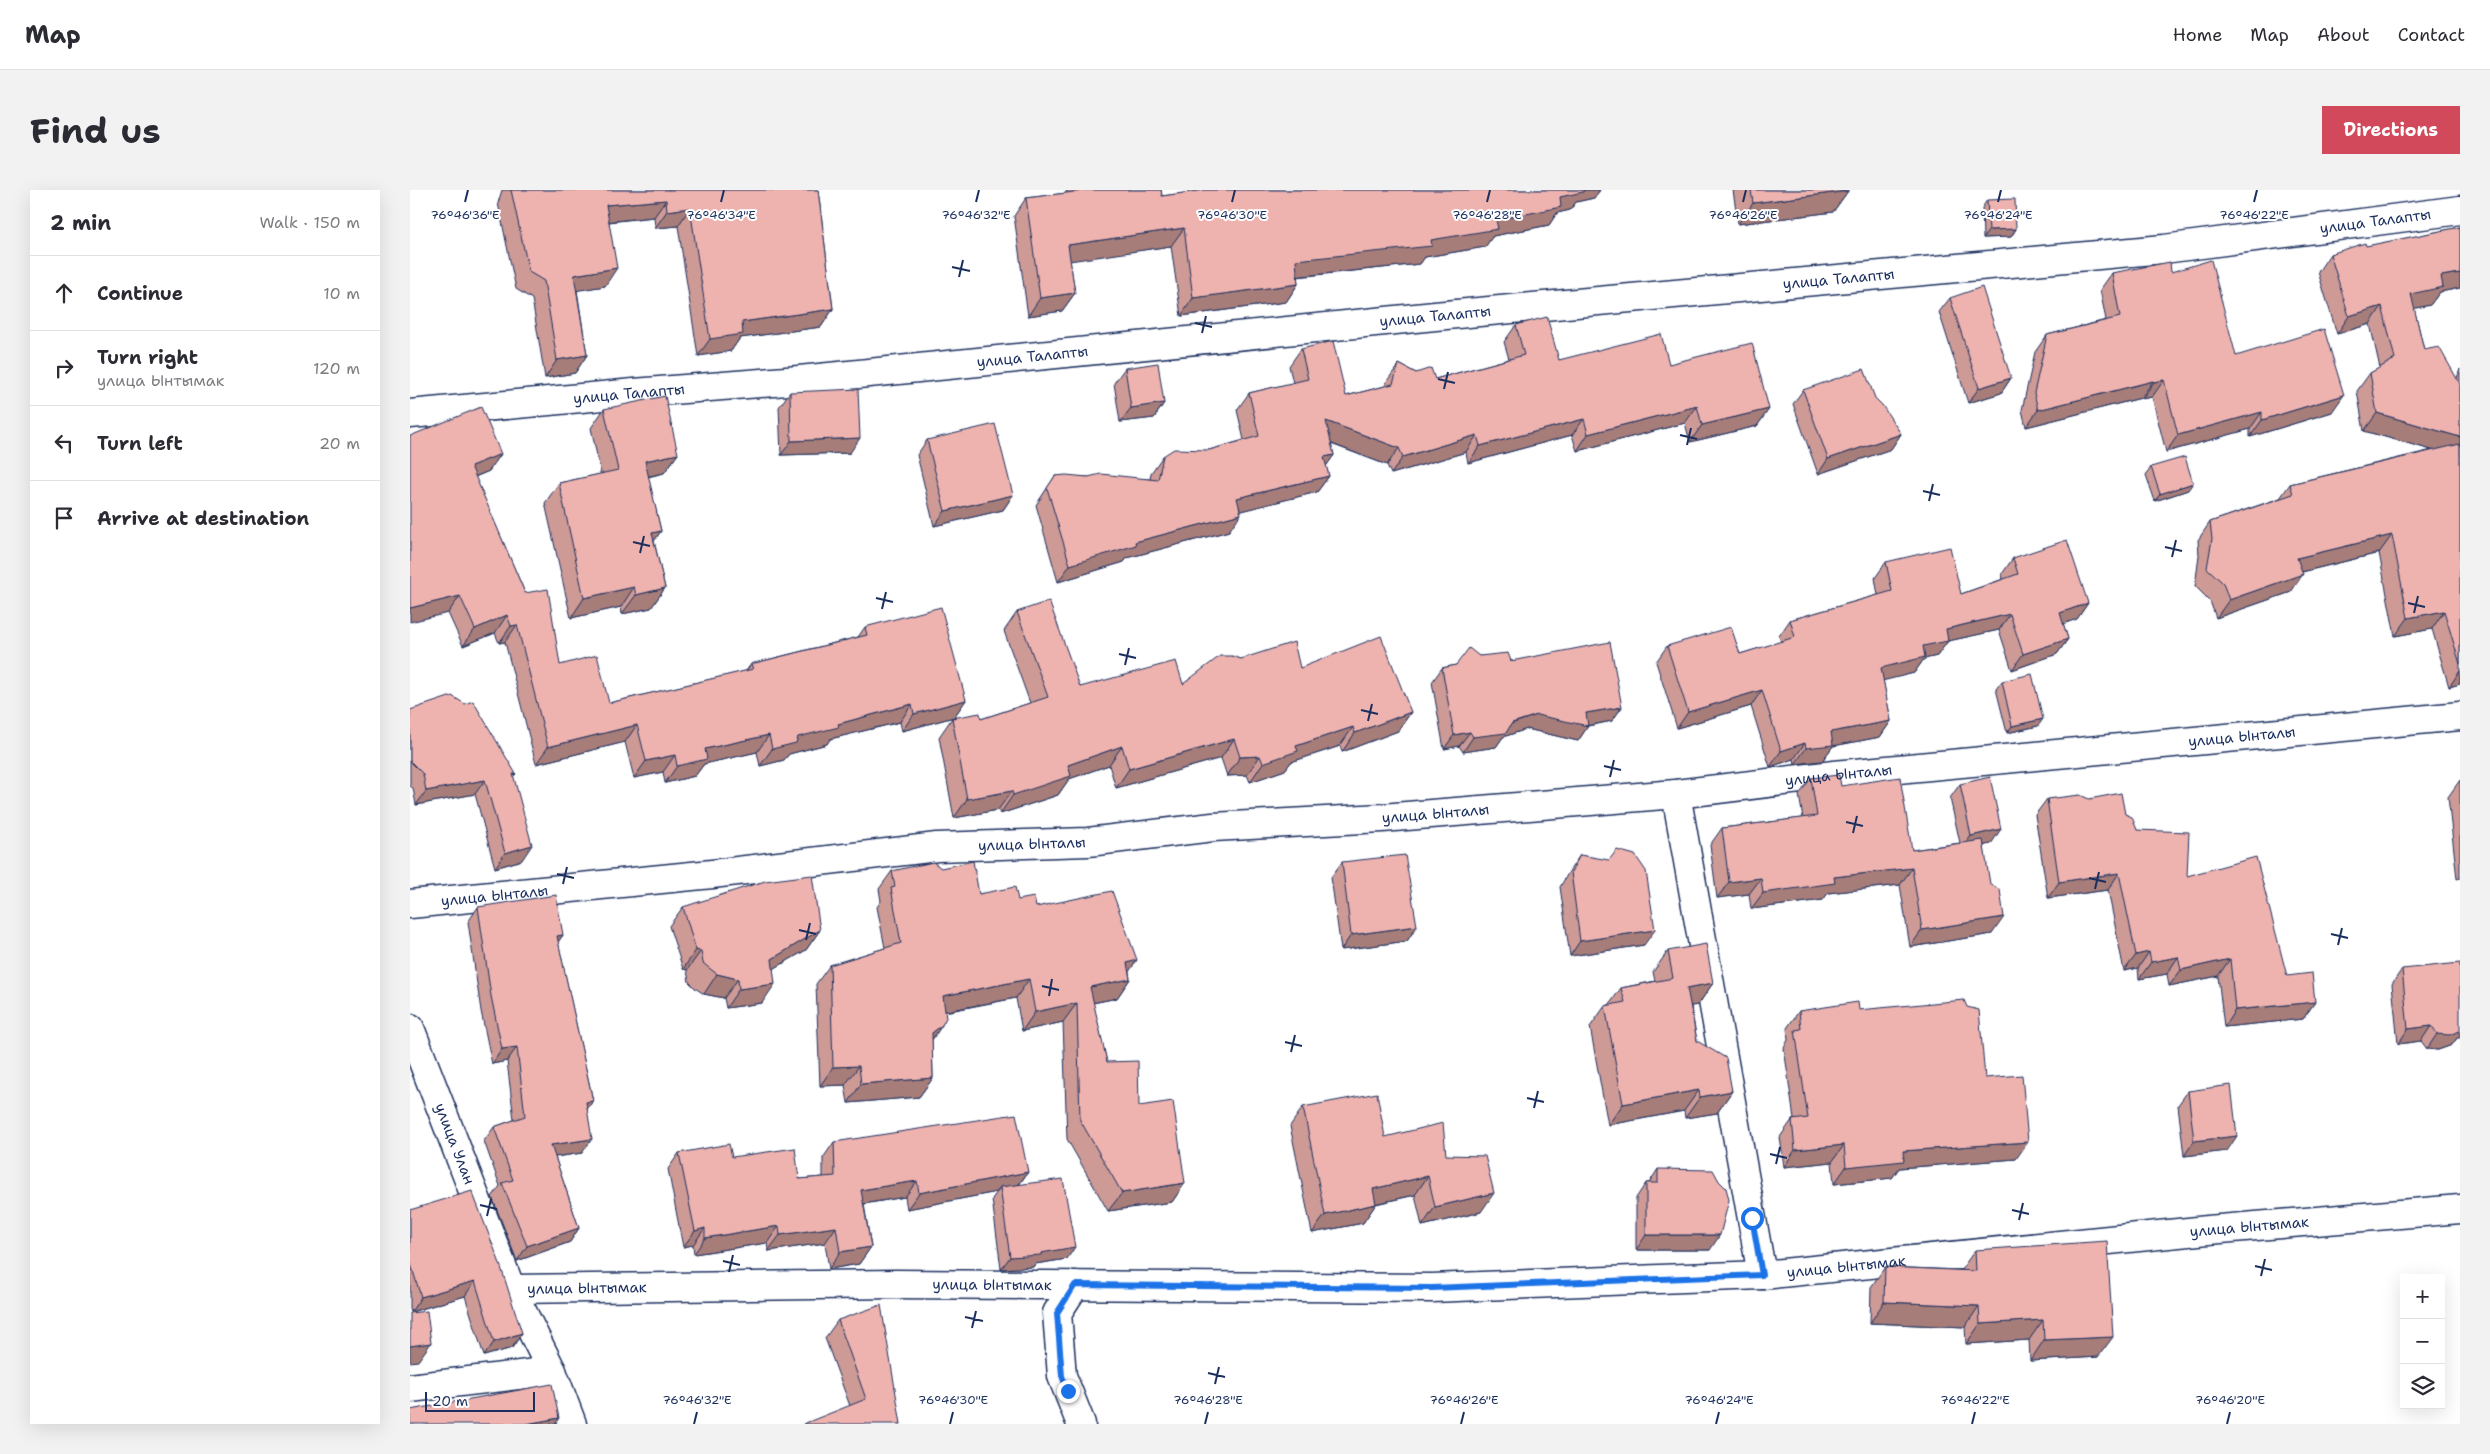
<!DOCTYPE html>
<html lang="en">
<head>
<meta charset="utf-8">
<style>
	:root { --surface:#fff; --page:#f2f2f3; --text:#2b2b33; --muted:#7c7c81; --line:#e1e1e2; --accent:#d1495b }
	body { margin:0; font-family:"Shantell Sans",sans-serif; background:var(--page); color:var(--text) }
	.controls { position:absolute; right:15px; bottom:15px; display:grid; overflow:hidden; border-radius:0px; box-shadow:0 5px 20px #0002 }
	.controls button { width:45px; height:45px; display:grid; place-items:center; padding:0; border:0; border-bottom:1px solid var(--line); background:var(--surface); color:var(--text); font:25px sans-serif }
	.scale { position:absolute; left:15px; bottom:12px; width:110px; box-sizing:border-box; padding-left:5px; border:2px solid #1b2f5e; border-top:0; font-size:14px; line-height:18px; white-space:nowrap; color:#1b2f5e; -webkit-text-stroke:4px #fff; paint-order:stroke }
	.stop { position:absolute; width:15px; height:15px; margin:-11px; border:4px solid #1a73e8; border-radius:50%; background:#fff }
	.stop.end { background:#1a73e8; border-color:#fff; box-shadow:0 1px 5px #0008 }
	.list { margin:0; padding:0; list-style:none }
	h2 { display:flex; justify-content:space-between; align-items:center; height:65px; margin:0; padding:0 20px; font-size:21px }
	h2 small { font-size:16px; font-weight:400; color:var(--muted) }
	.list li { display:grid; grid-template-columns:32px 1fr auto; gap:15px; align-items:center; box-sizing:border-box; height:75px; padding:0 20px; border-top:1px solid var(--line) }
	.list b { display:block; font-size:19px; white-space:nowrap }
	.list p { margin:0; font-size:16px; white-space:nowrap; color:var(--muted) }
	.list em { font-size:16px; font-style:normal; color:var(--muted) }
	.icon { flex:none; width:28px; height:28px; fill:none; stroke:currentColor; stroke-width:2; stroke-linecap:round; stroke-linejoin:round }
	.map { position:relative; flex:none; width:2050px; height:1234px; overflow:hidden; border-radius:0px }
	header { display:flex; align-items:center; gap:30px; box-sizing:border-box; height:70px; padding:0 25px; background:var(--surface); border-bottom:1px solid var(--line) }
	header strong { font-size:24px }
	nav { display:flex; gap:28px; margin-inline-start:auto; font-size:18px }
	.intro { display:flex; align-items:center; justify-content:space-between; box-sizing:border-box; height:120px; padding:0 30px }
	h1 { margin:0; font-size:35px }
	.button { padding:12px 22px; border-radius:0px; background:var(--accent); color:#fff; font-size:18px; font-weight:700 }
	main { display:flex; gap:30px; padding:0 30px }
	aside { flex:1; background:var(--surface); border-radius:0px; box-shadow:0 5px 20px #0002 }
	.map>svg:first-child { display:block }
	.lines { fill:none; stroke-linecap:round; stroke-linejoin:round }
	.street-casing { stroke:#1b2f5e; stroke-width:31 }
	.street { stroke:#fff; stroke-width:28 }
	.wall { fill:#ce9a96; stroke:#1b2f5e }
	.shaded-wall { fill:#a77d7a; stroke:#1b2f5e }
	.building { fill:#efb3af; stroke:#1b2f5e }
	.route { stroke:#1a73e8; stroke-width:6 }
	.ticks { fill:none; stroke:#1b2f5e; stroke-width:2 }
	.labels { text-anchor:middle; stroke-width:4; stroke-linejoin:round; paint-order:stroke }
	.street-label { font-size:15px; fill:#1b2f5e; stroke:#fff }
	.ticks-label { font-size:12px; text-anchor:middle; fill:#1b2f5e; stroke:#fff; stroke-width:4; stroke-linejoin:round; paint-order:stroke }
</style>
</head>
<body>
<header>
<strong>Map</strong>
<nav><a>Home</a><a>Map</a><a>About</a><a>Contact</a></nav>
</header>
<div class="intro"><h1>Find us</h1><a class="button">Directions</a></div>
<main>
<aside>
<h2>2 min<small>Walk · 150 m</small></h2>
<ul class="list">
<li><svg class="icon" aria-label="ahead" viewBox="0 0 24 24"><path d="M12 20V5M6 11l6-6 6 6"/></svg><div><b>Continue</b></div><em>10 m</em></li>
<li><svg class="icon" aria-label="right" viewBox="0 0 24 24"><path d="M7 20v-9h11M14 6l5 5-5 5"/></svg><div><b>Turn right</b><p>улица Ынтымак</p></div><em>120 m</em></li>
<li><svg class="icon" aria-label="left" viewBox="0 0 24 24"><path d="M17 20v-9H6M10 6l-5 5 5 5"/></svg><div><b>Turn left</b></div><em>20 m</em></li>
<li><svg class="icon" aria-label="arrive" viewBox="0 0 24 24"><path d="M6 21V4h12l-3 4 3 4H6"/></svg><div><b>Arrive at destination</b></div></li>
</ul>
</aside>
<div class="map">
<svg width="2050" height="1234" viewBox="0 0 2050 1234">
	<rect width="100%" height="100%" fill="#fff"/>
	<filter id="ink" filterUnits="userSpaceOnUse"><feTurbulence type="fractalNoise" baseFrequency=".02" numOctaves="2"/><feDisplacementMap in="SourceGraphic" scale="10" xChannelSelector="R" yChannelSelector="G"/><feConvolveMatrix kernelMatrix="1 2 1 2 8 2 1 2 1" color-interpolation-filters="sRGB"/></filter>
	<g filter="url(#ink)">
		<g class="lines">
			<defs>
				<g id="street">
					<path id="s1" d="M0 224 224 203 389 190 1025 126 1754 59 2050 20"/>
					<path d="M1266 604 1352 1085"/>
					<path id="s2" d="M0 714 302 684 527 657 678 652 803 637 972 628 1266 604 1424 585 2050 526"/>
					<path id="s3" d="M0 838 101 1099 142 1181 162 1234"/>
					<path d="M665 1095 647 1123 652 1186 671 1234"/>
					<path id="s4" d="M101 1099 486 1094 1022 1098 1352 1085 1798 1040 2050 1019"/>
					<path d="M0 1198 142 1181"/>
				</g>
			</defs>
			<use href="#street" class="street-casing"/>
			<use href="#street" class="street"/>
		</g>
		<g class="wall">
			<path d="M92 0H408L423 119 411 137 330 148 321 161 288 166 268 36 245 38 244 27 199 32 195 96 167 100 177 165 165 183 135 188 122 109 106 99 88 13Z"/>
			<path d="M656 0H751L752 6 796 0H1190L1184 8 1166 12 1160 20 1147 23 1139 35 1083 46 1075 57 1015 67 1010 74 887 87 888 94 876 112 771 126 761 56 660 70 665 103 652 121 618 126 604 26 616 8 657 3Z"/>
			<path d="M1323 0H1438V1L1423 22 1328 34Z"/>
			<path d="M1577 10 1606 39 1601 47 1573 48 1572 18Z"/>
			<path d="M2050 37V98L2030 102 2020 115 2004 118 2014 160 2047 188 2050 179V494L2039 497 2022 439 1985 446 1969 363 1892 382 1881 402 1806 428 1800 411 1785 396 1789 366 1788 350 1800 332 1870 308 1880 294 2022 260 1954 241 1947 201 1960 183 1970 178 1960 134 1927 144 1908 82 1920 64Z"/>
			<path d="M1761 82 1826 166 1922 222 1840 247V239L1756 262 1742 207 1732 209 1731 208 1616 237 1612 220 1625 162 1637 145 1696 130 1690 100 1702 83Z"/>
			<path d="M1540 108 1601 188 1591 203 1558 213 1529 122Z"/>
			<path d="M1106 135 1149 170 1259 174 1359 219 1347 236 1280 252 1275 233 1167 261 1162 245 1058 273 1056 262 981 284 977 275 921 254 924 265 916 276 919 286 907 302 830 321 819 341 717 368 714 372 648 392 626 315 645 286 740 289 741 283 753 266 799 260 834 250 827 220 839 203 883 193 879 176 891 159 936 206 975 196 977 191 989 174 1006 183 1025 189 1099 169 1094 152Z"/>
			<path d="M715 178 754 213 744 228 710 232 704 193Z"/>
			<path d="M1393 200 1465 208 1491 244 1481 259 1408 284 1383 214Z"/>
			<path d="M380 202 440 263 371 265 369 217Z"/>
			<path d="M194 219 268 264 254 283 238 287 251 341 244 351 255 398 241 418 212 424 211 417 161 428 135 313 149 293 191 284 181 238Z"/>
			<path d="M0 246 91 264 79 281 65 287 115 403 150 475 199 513 336 481 341 474 448 447 455 437 556 510 544 527 492 541 490 532 420 549 417 554 379 564 374 570 350 576 347 562 294 574 285 586 255 593 253 582 224 588 215 552 126 574 95 452 89 453 85 443 53 456 38 423Z"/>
			<path d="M517 250 603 305 593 320 524 336 507 265Z"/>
			<path d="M1741 277 1778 300 1745 311 1736 285Z"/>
			<path d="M1603 368 1678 413 1667 429 1653 433 1658 449 1647 464 1602 480 1589 440 1538 451 1527 466 1514 469 1504 483 1473 490 1481 531 1470 547 1423 556 1412 571 1385 574 1384 569 1360 577 1341 516 1267 538 1246 472 1257 456 1330 464 1371 452 1369 446 1380 430 1468 405 1465 388 1476 372 1551 404 1593 389 1592 384Z"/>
			<path d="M607 422 670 497 773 494 831 469 890 478 1001 522 988 541 932 562 930 556 881 572 875 580 840 592 837 585 817 586 811 568 706 598 699 575 659 589 648 605 590 624 588 620 544 628 529 547 542 528 571 529 620 513 594 441Z"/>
			<path d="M1069 466 1101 471 1212 517 1202 531 1178 536 1168 551 1117 539 1093 547 1086 557 1053 562 1049 556 1034 559 1022 492 1032 478 1046 475Z"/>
			<path d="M1592 491 1628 536 1597 543 1586 499Z"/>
			<path d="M0 520 106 584 103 587 112 670 85 678 65 604 6 615 3 598 0 596Z"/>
			<path d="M1401 588 1431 596 1502 660 1550 653 1540 608 1550 594 1581 654 1574 655 1582 744 1500 757 1490 695 1418 703 1413 710 1341 719 1339 704 1307 708 1300 655 1312 638 1393 628 1389 605Z"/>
			<path d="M2050 590V688L2047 689 2038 607Z"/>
			<path d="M1637 609 1715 624 1727 640 1777 686 1877 786 1905 812 1893 829 1814 837 1808 786 1759 796 1757 784 1729 789 1728 778 1714 781 1698 700 1638 708 1625 625Z"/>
			<path d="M1170 665 1234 755 1160 766 1150 697 1160 680Z"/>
			<path d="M932 672 1007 736 997 751 931 760 921 687Z"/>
			<path d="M482 681 569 704 608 710 626 717 719 782 720 789 707 808 683 813 697 872 729 916 775 993 762 1012 698 1021 657 949 653 832 612 841 606 808 535 822 532 835 522 850 523 888 509 907 438 913 435 895 410 896 406 794 420 775 475 758 467 717 471 711 469 699Z"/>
			<path d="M68 717 153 745 148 752 183 911 177 919 172 963 145 967 169 1038 160 1052 107 1071 82 1007 90 996 74 951 84 937 104 930 97 871 82 874 71 821 58 732Z"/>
			<path d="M273 717 410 740 396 760 363 779 352 813 316 818 314 808 294 804 285 798 279 792 277 780 273 779 259 736Z"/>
			<path d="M1258 761 1303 793 1288 815 1281 816 1287 851 1322 901 1307 923 1275 928 1274 921 1198 935 1180 837 1195 816 1199 815 1211 798 1245 791 1243 782Z"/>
			<path d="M1992 779 2047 848 2042 855 2028 860 2017 859 2011 851 1988 854 1982 794Z"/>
			<path d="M1449 820 1575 888 1606 969 1489 978 1482 988 1424 994 1422 972 1374 977 1370 947 1382 930 1384 929 1374 858 1378 850 1377 838 1389 821Z"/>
			<path d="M1778 901 1817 961 1774 966 1768 915Z"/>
			<path d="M893 917 975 947 1036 965 1071 1022 1012 1036 1005 1005 966 1014 953 1033 902 1043 880 936Z"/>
			<path d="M424 952 618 982 609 995 657 1069 625 1074 623 1077 591 1079 582 1009 587 1002 497 1019 495 1007 454 1014 461 1057 449 1074 419 1079 415 1053 358 1061 357 1053 284 1064 283 1055 273 1057 258 979 269 963 322 967 389 989 413 987V968Z"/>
			<path d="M1248 979 1300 1060H1226V1008L1236 993H1239Z"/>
			<path d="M0 1020 112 1143 102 1158 74 1166 55 1106 1 1122 0 1119Z"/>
			<path d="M1565 1060 1688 1167 1620 1171 1619 1150 1556 1154 1555 1137 1460 1133 1461 1097 1475 1077 1551 1080Z"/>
			<path d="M428 1130 491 1234 440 1216 415 1148Z"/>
		</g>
		<g class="shaded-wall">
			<path d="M1173 0H1190L1184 8 1166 12 1160 20 1147 23 1139 35 1083 46 1075 57 1015 67 1010 74 873 88 886 70 1021 50 1086 30 1150 7Z"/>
			<path d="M1438 1 1423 22 1328 34 1343 13Z"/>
			<path d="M256 10 244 27 184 33 196 15Z"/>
			<path d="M280 18 268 36 245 38 257 21Z"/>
			<path d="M774 38 761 56 646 73 658 55Z"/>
			<path d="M1606 39 1601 47 1573 48 1579 40Z"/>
			<path d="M207 78 195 96 152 103 164 85Z"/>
			<path d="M2050 83V98L2030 102 2020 115 1988 122 2001 104 2031 86Z"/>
			<path d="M888 94 876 112 771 126 783 108Z"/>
			<path d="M665 103 652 121 618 126 630 108Z"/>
			<path d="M1972 116 1960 134 1927 144 1939 126Z"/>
			<path d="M423 119 411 137 330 148 321 161 288 166 300 149 332 132Z"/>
			<path d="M177 165 165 183 135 188 147 170Z"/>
			<path d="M1601 188 1591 203 1558 213 1569 198Z"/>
			<path d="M1754 190 1742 207 1732 209 1744 192Z"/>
			<path d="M1743 191 1731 208 1616 237 1628 220Z"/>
			<path d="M1934 205 1922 222 1840 247 1852 230Z"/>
			<path d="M754 213 744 228 710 232 721 218Z"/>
			<path d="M1287 216 1275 233 1167 261 1178 244Z"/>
			<path d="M1359 219 1347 236 1280 252 1292 235Z"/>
			<path d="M1852 222 1840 239 1756 262 1768 245Z"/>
			<path d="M1967 223 2050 247V268L1954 241Z"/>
			<path d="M1174 229 1162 245 1058 273 1070 256Z"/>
			<path d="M916 231 989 258 977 275 904 247Z"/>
			<path d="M1491 244 1481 259 1408 284 1418 269Z"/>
			<path d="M1067 245 1056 262 981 284 993 267Z"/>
			<path d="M450 248 440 263 371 265 381 251Z"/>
			<path d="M91 264 79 281 49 293 61 276Z"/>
			<path d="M268 264 254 283 221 290 235 271Z"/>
			<path d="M924 265 912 282 914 267Z"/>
			<path d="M919 286 907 302 815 325 827 308Z"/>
			<path d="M1783 293 1778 300 1745 311 1750 304Z"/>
			<path d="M603 305 593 320 524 336 535 321Z"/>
			<path d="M831 324 819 341 717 368 714 372 648 392 660 375 725 352Z"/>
			<path d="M251 341 237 361 242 343Z"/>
			<path d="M1982 345 1969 363 1875 386 1887 368Z"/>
			<path d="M1893 384 1881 402 1806 428 1819 410Z"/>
			<path d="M224 397 211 417 161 428 174 408Z"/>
			<path d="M255 398 241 418 212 424 226 405Z"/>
			<path d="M50 406 38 423 0 432V418Z"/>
			<path d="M1678 413 1667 429 1639 439 1650 423Z"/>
			<path d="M2034 421 2022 439 1985 446 1998 428Z"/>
			<path d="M1600 424 1589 440 1538 451 1527 466 1514 469 1504 483 1460 494 1471 478 1513 456 1536 439Z"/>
			<path d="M97 425 85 443 53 456 65 439Z"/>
			<path d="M107 435 95 452 89 453 101 436Z"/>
			<path d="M1658 449 1647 464 1602 480 1613 464Z"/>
			<path d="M2050 481V494L2039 497Z"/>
			<path d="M1352 500 1341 516 1267 538 1278 522Z"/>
			<path d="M556 510 544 527 492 541 504 524Z"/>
			<path d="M502 514 490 532 420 549 417 554 379 564 374 570 350 576 362 559 388 547 428 534Z"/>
			<path d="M1212 517 1202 531 1176 536H1178L1168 551 1117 539 1093 547 1086 557 1053 562 1063 547 1127 525 1176 523Z"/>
			<path d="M1001 522 988 541 932 562 945 543Z"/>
			<path d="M1633 529 1628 536 1597 543 1602 536Z"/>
			<path d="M1481 531 1470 547 1423 556 1412 571 1385 574 1396 558 1421 542Z"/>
			<path d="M227 535 215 552 126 574 138 557Z"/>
			<path d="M943 537 930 556 881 572 875 580 840 592 853 573 886 556Z"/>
			<path d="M1060 542 1049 556 1034 559 1044 545Z"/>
			<path d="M359 545 347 562 294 574 285 586 255 593 267 576 295 559Z"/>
			<path d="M824 549 811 568 706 598 719 579Z"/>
			<path d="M1395 553 1384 569 1360 577 1371 561Z"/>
			<path d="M712 556 699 575 659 589 648 605 590 624 603 605 658 575Z"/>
			<path d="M265 565 253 582 224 588 236 571Z"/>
			<path d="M850 566 837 585 817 586 830 567Z"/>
			<path d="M75 590 65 604 6 615 16 601Z"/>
			<path d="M602 601 588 620 544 628 557 609Z"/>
			<path d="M1591 639 1581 654 1551 660 1561 646Z"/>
			<path d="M122 655 112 670 85 678 95 663Z"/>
			<path d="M1502 678 1490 695 1418 703 1413 710 1341 719 1353 703 1424 687Z"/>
			<path d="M1709 683 1698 700 1638 708 1649 692Z"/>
			<path d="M1351 688 1339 704 1307 708 1319 692Z"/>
			<path d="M1594 727 1582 744 1500 757 1512 740Z"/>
			<path d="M1007 736 997 751 931 760 941 745Z"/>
			<path d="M410 740 396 760 348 788 362 769Z"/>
			<path d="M1245 740 1234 755 1160 766 1170 751Z"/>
			<path d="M153 745 143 759 147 746Z"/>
			<path d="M286 760 291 761 277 780 273 779Z"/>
			<path d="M1739 762 1728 778 1714 781 1726 765Z"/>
			<path d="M1768 767 1757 784 1729 789 1741 772Z"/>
			<path d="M1820 769 1808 786 1759 796 1771 780Z"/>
			<path d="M727 770 714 789 717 773Z"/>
			<path d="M307 784 328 789 314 808 294 804Z"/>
			<path d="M619 789 606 808 520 824 533 806Z"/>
			<path d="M720 789 707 808 667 816 680 797Z"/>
			<path d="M1303 793 1288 815 1262 819 1277 798Z"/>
			<path d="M365 794 352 813 316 818 329 799Z"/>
			<path d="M1905 812 1893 829 1814 837 1825 820Z"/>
			<path d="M667 813 653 832 612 841 625 822Z"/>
			<path d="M532 835 519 854 522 843Z"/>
			<path d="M2021 836 2011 851 1988 854 1998 839Z"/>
			<path d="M2050 841V848H2047L2042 855 2028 860 2017 859 2027 844Z"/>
			<path d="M107 857 97 871 82 874 92 859Z"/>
			<path d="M449 876 435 895 410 896 423 877Z"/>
			<path d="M523 888 509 907 438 913 451 894Z"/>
			<path d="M1289 900 1274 921 1198 935 1213 914Z"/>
			<path d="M1322 901 1307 923 1275 928 1290 907Z"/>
			<path d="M183 911 173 925 176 912Z"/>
			<path d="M1827 946 1817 961 1774 966 1784 951Z"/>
			<path d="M182 949 172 963 131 969 141 955Z"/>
			<path d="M1618 952 1606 969 1489 978 1482 988 1424 994 1436 977 1493 961Z"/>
			<path d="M1434 955 1422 972 1374 977 1385 960Z"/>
			<path d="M618 982 606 998 590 997 587 1002 497 1019 509 1003Z"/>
			<path d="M1018 986 1005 1005 950 1017 963 999Z"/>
			<path d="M507 991 495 1007 440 1016 451 1000Z"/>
			<path d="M775 993 762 1012 698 1021 712 1003Z"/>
			<path d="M1084 1003 1071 1022 1012 1036 1025 1017Z"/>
			<path d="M966 1014 953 1033 902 1043 915 1025Z"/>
			<path d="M369 1036 357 1053 284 1064 295 1048Z"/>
			<path d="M426 1037 415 1053 358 1061 370 1045Z"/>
			<path d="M169 1038 160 1052 107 1071 117 1056Z"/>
			<path d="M295 1038 283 1055 273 1057 285 1041Z"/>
			<path d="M1236 1045H1310L1300 1060H1226Z"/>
			<path d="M461 1057 449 1074 419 1079 430 1062Z"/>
			<path d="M665 1057 657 1069 625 1074 623 1077 591 1079 600 1067Z"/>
			<path d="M65 1091 55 1106 1 1122 11 1107Z"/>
			<path d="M1474 1112 1569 1116 1555 1137 1460 1133Z"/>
			<path d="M1633 1130 1619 1150 1556 1154 1570 1134Z"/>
			<path d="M112 1143 102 1158 74 1166 84 1152Z"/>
			<path d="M1703 1147 1688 1167 1620 1171 1634 1150Z"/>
			<path d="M21 1153 8 1171 0 1172V1156Z"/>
			<path d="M149 1228 145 1234H116Z"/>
		</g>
		<g class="building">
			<path d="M101 0H408L423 119 332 132 333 144 300 149 280 18 257 21 256 10 196 15 207 78 164 85 177 165 147 170 134 91 119 82Z"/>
			<path d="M671 0H751L752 6 795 0H1174L1173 2 1150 7 1151 17 1086 30 1088 39 1021 50 1022 56 886 70 888 94 783 108 774 38 658 55 665 103 630 108 616 8 672 1Z"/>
			<path d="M1341 0H1438V1L1343 13Z"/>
			<path d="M1605 9 1606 39 1579 40 1577 10Z"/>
			<path d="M2050 37V83L2031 86 2033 97 2001 104 2014 160 2029 157 2050 194V193V247L1967 223 1960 183 1985 169 1972 116 1939 126 1920 64 1955 53 1956 56Z"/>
			<path d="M1801 70 1826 166 1914 139 1934 205 1852 230V222L1768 245 1754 190 1744 192 1743 191 1628 220 1624 203 1637 145 1710 127 1702 83 1760 72 1761 82Z"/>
			<path d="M1572 97 1601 188 1569 198 1540 108Z"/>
			<path d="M1137 127 1149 170 1251 144 1259 174 1342 153 1359 219 1292 235 1287 216 1178 244 1174 229 1070 256 1067 245 993 267 989 258 916 231 924 265 914 267 919 286 827 308 831 324 725 352 726 355 660 375 637 298 645 286 656 285 678 287 691 284 748 290 753 266 764 259 799 260 849 246 839 203 898 189 891 159 923 151 936 206 983 194 989 174 1006 183 1021 178 1025 189 1114 165 1106 135Z"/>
			<path d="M748 173 754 213 721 218 715 178Z"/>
			<path d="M1454 179 1465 208 1472 215 1491 244 1418 269 1393 200Z"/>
			<path d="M448 199 450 248 381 251 380 202Z"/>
			<path d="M255 206 268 264 235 271 251 341 242 343 255 398 226 405 224 397 174 408 149 293 208 280 194 219Z"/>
			<path d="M71 217 91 264 61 276 115 403 138 399 150 475 187 465 199 513 343 479 341 474 457 445 455 437 531 417 556 510 504 524 502 514 428 534 429 537 388 547 386 553 362 559 359 545 295 559 297 569 267 576 265 565 236 571 227 535 138 557 107 435 101 436 97 425 65 439 50 406 0 418V246Z"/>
			<path d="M585 234 603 305 535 321 517 250Z"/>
			<path d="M2050 254V474L2034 421 1998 428 1982 345 1887 368 1893 384 1819 410 1813 393 1797 378 1802 349 1800 332 1883 304 1880 294Z"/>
			<path d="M1775 267 1783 293 1750 304 1741 277Z"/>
			<path d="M1657 350 1678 413 1650 423 1658 449 1613 464 1600 424 1536 439 1538 451 1513 456 1515 467 1471 478 1481 531 1421 542 1423 555 1396 558 1395 553 1371 561 1352 500 1278 522 1257 456 1321 437 1330 464 1385 447 1380 430 1482 401 1476 372 1540 357 1551 404 1608 384 1603 368Z"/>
			<path d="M639 411 670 497 766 471 773 494 810 466H822L831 469 884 452 890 478 971 446 1001 522 945 543 943 537 886 556 888 561 853 573 850 566 830 567 824 549 719 579 712 556 658 575 661 586 603 605 602 601 557 609 542 528 570 523 571 529 638 507 607 422Z"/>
			<path d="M1200 452 1212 517 1176 523 1178 536 1127 525 1102 533 1096 543 1063 547 1060 542 1044 545 1032 478 1046 475 1059 458 1069 466 1098 463 1101 471Z"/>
			<path d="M1622 484 1633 529 1602 536 1592 491Z"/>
			<path d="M42 506 55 514 63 511 106 584H103L122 655 95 663 75 590 16 601 13 584 0 571V520Z"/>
			<path d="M1429 585 1431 596 1490 587 1502 660 1573 650 1580 694 1590 700 1594 727 1512 740 1502 678 1424 687 1425 693 1353 703 1351 688 1319 692 1312 638 1407 626 1401 588Z"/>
			<path d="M1580 587 1591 639 1561 646 1550 594Z"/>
			<path d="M1711 603 1715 624 1722 627 1727 640 1779 642 1777 686 1846 667 1877 786 1902 783 1905 812 1825 820 1820 769 1771 780 1768 767 1741 772 1739 762 1726 765 1709 683 1649 692 1637 609 1670 605 1679 609Z"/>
			<path d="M1207 660 1225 665 1236 681 1245 740 1170 751 1161 682 1170 665 1199 670Z"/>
			<path d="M995 665 1007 736 941 745 932 672Z"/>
			<path d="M563 671 569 704 605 697 608 710 624 707 626 717 702 701 727 770 717 773 720 789 680 797 697 872 728 871 729 916 763 911 775 993 712 1003 670 930 667 813 625 822 619 789 533 806 536 828 532 835 522 843 523 888 451 894 449 876 423 877 420 775 491 753 481 698 485 697 482 681 523 672 531 678Z"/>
			<path d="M402 685 410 740 362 769 365 794 329 799 328 789 307 784 299 778 293 773 291 761 286 760 273 717 355 691Z"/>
			<path d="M146 705 153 745 147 746 183 911 176 912 182 949 141 955 169 1038 117 1056 92 993 103 990 84 937 115 926 107 857 92 859 81 806 68 717Z"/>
			<path d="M1296 754 1303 793 1277 798 1287 851 1316 868 1322 901 1290 907 1289 900 1213 914 1195 816 1215 812 1211 798 1263 788 1258 761Z"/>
			<path d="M2050 773V841L2039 845 2027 844 2021 836 1998 839 1992 779Z"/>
			<path d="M1554 810 1557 817 1569 820 1575 888 1612 885 1618 952 1493 961 1494 971 1436 977 1434 955 1385 960 1382 930 1398 928 1385 840 1391 839 1389 821 1448 812 1449 820Z"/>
			<path d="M1821 895 1827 946 1784 951 1778 901Z"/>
			<path d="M967 903 975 947 1033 933 1036 965 1075 966 1084 1003 1025 1017 1018 986 963 999 966 1014 915 1025 893 917Z"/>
			<path d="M606 924 618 982 509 1003 507 991 451 1000 461 1057 430 1062 426 1037 370 1045 369 1036 295 1048V1038L285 1041 269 963 319 954 322 967 385 958 389 989 425 986 424 952Z"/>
			<path d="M1248 979 1303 980 1309 991 1316 998 1319 1010 1310 1045H1236V993H1248Z"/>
			<path d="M653 989 665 1057 631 1063V1065L600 1067 590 997Z"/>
			<path d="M62 1001 89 1071 112 1143 84 1152 65 1091 11 1107 0 1071V1020Z"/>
			<path d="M1697 1051 1703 1147 1634 1150 1633 1130 1570 1134 1569 1116 1474 1112 1475 1077 1566 1081 1565 1060Z"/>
			<path d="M471 1115 491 1234H393L456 1209 428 1130Z"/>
			<path d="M17 1121 21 1153 0 1156V1123Z"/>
			<path d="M142 1194 149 1228 116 1234H0V1220Z"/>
		</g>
	</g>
	<g class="lines" filter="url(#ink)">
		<path class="route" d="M658 1201 652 1186 647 1123 665 1095 1022 1098 1352 1085 1342 1028"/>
	</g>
	<path class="ticks" d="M55 12 58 0M311 12 314 0M566 12 569 0M822 12 825 0M1077 12 1080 0M1333 12 1336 0M1588 12 1591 0M1844 12 1847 0M542 77 560 81M549 87 553 70M785 133 802 137M792 143 796 126M1028 189 1045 193M1034 199 1038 182M1270 245 1287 249M1277 255 1281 238M1513 301 1530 305M1519 311 1523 294M223 352 240 356M1755 357 1772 361M230 363 234 346M1762 367 1766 350M466 408 483 412M1998 413 2015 417M472 419 476 402M2004 423 2008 406M709 464 726 468M715 475 719 458M951 520 968 524M958 531 962 514M1194 576 1211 580M1200 587 1204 570M1436 632 1453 636M1443 643 1447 626M147 684 164 688M1679 688 1696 692M153 694 157 677M1685 699 1689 682M389 740 406 744M1921 744 1938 748M396 750 400 733M1928 755 1932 738M632 796 649 800M639 806 642 789M875 852 892 856M881 862 885 845M1117 908 1134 912M1124 918 1128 901M1360 964 1377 968M1366 974 1370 957M70 1015 87 1019M1602 1020 1619 1024M77 1026 81 1009M1609 1030 1613 1013M313 1071 330 1075M1845 1076 1862 1080M319 1082 323 1065M1851 1086 1855 1069M555 1127 573 1131M562 1138 566 1121M798 1183 815 1187M805 1194 809 1177M284 1234 287 1222M540 1234 543 1222M795 1234 798 1222M1051 1234 1054 1222M1306 1234 1309 1222M1562 1234 1565 1222M1817 1234 1820 1222"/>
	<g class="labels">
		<g class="street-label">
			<text dy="5" stroke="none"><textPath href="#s1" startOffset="1975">улица Талапты</textPath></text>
			<text dy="5" stroke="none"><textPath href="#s1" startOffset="1435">улица Талапты</textPath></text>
			<text dy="5" stroke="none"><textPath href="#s1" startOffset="1030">улица Талапты</textPath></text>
			<text dy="5" stroke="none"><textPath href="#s1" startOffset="625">улица Талапты</textPath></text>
			<text dy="5" stroke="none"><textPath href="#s1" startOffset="220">улица Талапты</textPath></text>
			<text dy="5" stroke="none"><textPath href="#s2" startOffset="1840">улица Ынталы</textPath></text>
			<text dy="5" stroke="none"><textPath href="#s2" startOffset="1435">улица Ынталы</textPath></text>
			<text dy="5" stroke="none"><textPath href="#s2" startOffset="1030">улица Ынталы</textPath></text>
			<text dy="5" stroke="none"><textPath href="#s2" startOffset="625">улица Ынталы</textPath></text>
			<text dy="5" stroke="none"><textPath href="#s2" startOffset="85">улица Ынталы</textPath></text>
			<text dy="5" stroke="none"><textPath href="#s3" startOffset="124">улица Улан</textPath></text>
			<text dy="5" stroke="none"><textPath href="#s4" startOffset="1741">улица Ынтымак</textPath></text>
			<text dy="5" stroke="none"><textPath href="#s4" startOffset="1336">улица Ынтымак</textPath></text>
			<text dy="5" stroke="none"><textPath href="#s4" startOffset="481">улица Ынтымак</textPath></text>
			<text dy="5" stroke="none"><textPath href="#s4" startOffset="76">улица Ынтымак</textPath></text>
		</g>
	</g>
	<g class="ticks-label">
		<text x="55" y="29">76°46'36"E</text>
		<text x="311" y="29">76°46'34"E</text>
		<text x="566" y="29">76°46'32"E</text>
		<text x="822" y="29">76°46'30"E</text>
		<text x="1077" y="29">76°46'28"E</text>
		<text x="1333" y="29">76°46'26"E</text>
		<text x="1588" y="29">76°46'24"E</text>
		<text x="1844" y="29">76°46'22"E</text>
		<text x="287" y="1214">76°46'32"E</text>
		<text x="543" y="1214">76°46'30"E</text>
		<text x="798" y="1214">76°46'28"E</text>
		<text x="1054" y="1214">76°46'26"E</text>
		<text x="1309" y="1214">76°46'24"E</text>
		<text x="1565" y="1214">76°46'22"E</text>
		<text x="1820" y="1214">76°46'20"E</text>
	</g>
</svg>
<div class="controls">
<button>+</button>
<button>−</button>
<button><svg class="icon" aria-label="layers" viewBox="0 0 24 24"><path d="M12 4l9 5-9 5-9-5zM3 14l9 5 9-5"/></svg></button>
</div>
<div class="scale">20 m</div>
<div class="stop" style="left:1342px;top:1028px"></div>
<div class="stop end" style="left:658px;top:1201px"></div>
</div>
</main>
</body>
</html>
